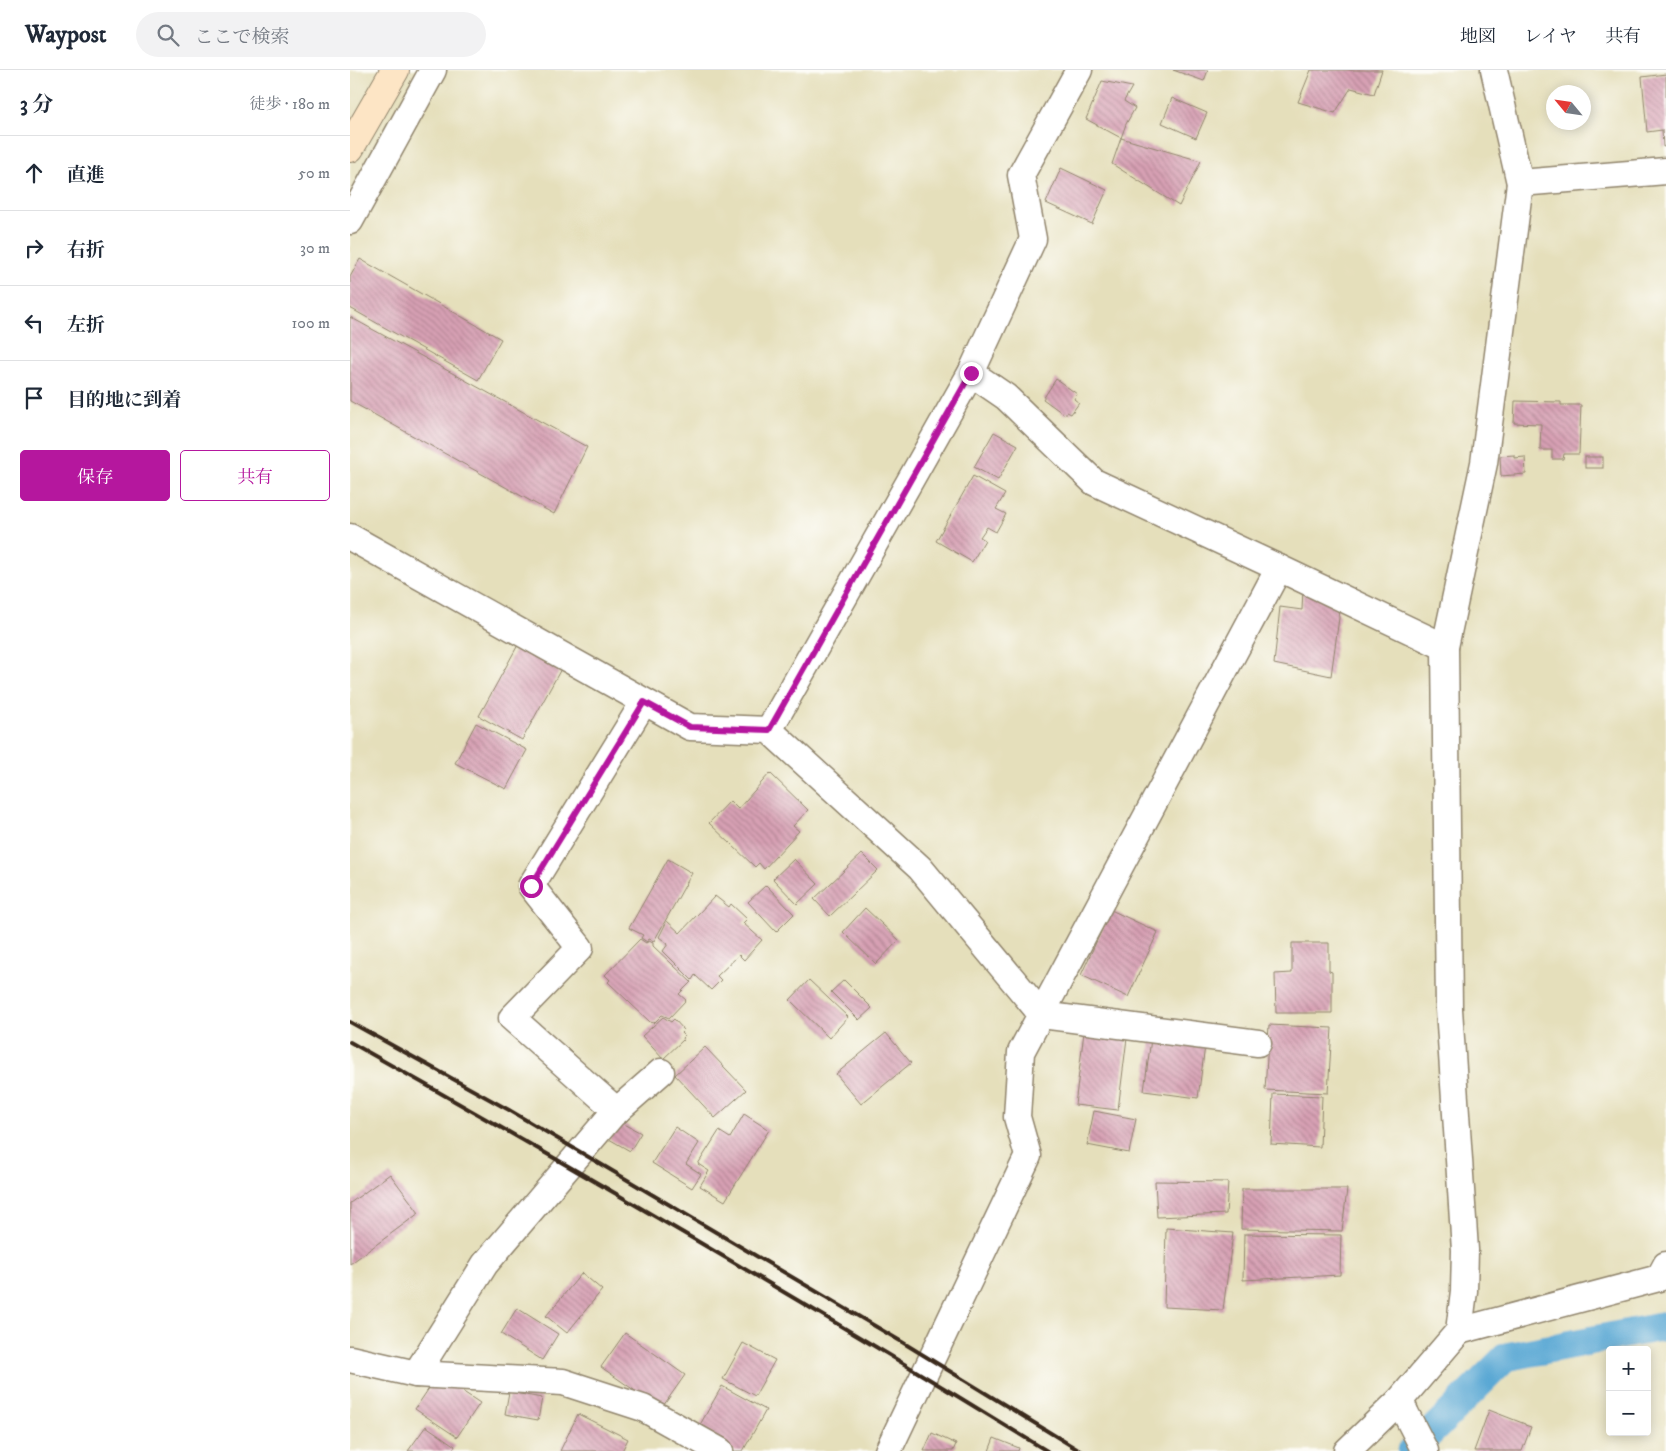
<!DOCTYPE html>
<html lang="ja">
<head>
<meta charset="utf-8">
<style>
	:root { --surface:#fff; --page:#f2f2f3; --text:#1f2937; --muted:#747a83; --line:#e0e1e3; --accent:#b5179e }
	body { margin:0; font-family:"IM FELL DW Pica","Noto Serif JP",serif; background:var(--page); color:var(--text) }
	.controls { position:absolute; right:15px; bottom:15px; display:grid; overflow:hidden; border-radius:5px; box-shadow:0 2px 12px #0003 }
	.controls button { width:45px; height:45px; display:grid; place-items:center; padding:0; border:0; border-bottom:1px solid var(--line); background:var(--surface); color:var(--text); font:25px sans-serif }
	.compass { position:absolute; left:1196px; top:15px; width:45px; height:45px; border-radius:50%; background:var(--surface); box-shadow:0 2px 12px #0003; rotate:299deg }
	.stop { position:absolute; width:15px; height:15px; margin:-11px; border:4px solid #b5179e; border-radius:50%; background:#fff }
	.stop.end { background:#b5179e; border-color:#fff; box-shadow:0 1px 5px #0008 }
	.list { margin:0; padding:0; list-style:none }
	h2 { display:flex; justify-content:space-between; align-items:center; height:65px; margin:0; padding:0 20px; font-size:21px }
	h2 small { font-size:16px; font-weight:400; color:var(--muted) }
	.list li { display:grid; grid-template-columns:32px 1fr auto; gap:15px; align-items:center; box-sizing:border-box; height:75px; padding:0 20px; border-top:1px solid var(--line) }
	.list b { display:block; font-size:19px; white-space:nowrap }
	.list em { font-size:16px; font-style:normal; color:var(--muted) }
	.actions { display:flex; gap:10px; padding:15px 20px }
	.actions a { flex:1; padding:11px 0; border:1px solid var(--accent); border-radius:5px; text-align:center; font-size:18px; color:var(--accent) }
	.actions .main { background:var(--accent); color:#fff }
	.icon { flex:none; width:28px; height:28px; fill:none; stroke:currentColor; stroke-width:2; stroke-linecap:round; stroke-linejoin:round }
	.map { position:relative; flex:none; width:1316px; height:1381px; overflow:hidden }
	header { display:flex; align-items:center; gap:30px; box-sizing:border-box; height:70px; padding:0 25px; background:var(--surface); border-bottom:1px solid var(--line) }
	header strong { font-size:24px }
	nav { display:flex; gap:28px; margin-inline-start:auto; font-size:18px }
	.search { width:350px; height:45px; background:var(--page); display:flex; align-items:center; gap:12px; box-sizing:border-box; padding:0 18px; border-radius:28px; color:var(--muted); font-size:19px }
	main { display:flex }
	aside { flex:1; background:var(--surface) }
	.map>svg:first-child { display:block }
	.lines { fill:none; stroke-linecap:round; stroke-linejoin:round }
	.canal { stroke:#5aa8d4; stroke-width:29 }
	.building { fill:url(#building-back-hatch) }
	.minor-casing { stroke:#90846c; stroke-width:29 }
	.secondary-casing { stroke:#90846c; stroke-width:30 }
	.minor { stroke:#fff; stroke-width:26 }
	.secondary { stroke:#fde5c5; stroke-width:28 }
	.rail { stroke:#3b2a1e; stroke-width:4 }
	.route { stroke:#b5179e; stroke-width:6 }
</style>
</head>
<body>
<header>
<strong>Waypost</strong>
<div class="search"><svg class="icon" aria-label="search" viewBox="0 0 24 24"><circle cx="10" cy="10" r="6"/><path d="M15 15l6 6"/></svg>ここで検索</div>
<nav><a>地図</a><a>レイヤ</a><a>共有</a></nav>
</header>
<main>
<aside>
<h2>3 分<small>徒歩 · 180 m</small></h2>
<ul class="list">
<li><svg class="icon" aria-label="ahead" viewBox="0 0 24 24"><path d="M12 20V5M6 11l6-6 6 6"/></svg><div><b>直進</b></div><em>50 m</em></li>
<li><svg class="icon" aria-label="right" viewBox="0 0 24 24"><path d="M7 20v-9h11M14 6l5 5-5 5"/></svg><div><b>右折</b></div><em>30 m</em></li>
<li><svg class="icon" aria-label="left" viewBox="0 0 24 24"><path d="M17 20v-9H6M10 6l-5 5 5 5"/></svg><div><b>左折</b></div><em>100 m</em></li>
<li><svg class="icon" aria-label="arrive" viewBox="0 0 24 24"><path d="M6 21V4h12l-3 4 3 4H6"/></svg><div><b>目的地に到着</b></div></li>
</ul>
<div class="actions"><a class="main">保存</a><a>共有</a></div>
</aside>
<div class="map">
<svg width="1316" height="1381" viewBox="0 0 1316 1381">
	<defs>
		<pattern id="building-back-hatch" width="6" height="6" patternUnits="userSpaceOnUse" patternTransform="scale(1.25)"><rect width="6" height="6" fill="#d7a0b4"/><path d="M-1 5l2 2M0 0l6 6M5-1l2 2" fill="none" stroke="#b08392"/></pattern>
	</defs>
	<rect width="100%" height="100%" fill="#fdfcf7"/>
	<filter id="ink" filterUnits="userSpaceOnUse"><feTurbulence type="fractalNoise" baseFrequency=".02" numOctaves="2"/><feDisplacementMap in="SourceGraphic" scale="10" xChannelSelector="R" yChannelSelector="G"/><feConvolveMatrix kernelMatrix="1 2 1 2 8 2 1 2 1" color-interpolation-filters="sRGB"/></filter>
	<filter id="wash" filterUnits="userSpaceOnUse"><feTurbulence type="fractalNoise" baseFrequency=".0096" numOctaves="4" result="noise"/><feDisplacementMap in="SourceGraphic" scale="20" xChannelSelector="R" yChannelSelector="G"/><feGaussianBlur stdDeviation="1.12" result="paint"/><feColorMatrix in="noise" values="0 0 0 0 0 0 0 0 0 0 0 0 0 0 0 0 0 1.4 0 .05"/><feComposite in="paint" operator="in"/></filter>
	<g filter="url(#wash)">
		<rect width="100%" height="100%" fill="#e5dfbb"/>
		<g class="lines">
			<path class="canal" d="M1062 1381 1156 1287 1316 1256"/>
		</g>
		<g id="blocks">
			<g class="building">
				<path d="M823 0H858L854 11Z"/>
				<path d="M961 0H1032L1024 24 1001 18 985 43 948 32Z"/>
				<path d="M1316 4V76L1313 77 1312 60 1297 62 1292 7Z"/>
				<path d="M752 11 782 17 774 31 785 38 776 54 771 68 736 49Z"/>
				<path d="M822 28 857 43 846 68 812 53Z"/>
				<path d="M771 68 851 91 829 136 762 94Z"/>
				<path d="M711 98 757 120 742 154 696 133Z"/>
				<path d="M10 189 151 269 128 310 0 238V207Z"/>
				<path d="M0 247 237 377 204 444 0 331Z"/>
				<path d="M706 309 727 324 724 329 729 333 721 344 717 342 715 345 693 329Z"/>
				<path d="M1165 331 1211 332V335H1231L1229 384H1214L1213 389H1202V380H1190L1191 354 1164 353Z"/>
				<path d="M644 362 668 375 648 410 624 397Z"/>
				<path d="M1164 385V388L1175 387 1176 404 1151 406 1150 386Z"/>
				<rect x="1235" y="387" width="18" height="11"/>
				<path d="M623 406 655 424 646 439 656 444 646 462 637 457 630 467 635 470 622 492 586 471Z"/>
				<path d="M953 518 986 524 989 548 981 606 924 594 930 537 952 540Z"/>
				<path d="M169 573 212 597 172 670 129 646Z"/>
				<path d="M126 653 177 680 156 719 105 693Z"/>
				<path d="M420 703 458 740 443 756 449 761 414 799 409 793 405 797 359 753 380 731 388 739Z"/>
				<path d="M512 784 528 800 480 846 464 829Z"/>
				<path d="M318 789 342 803 304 871 299 869 297 872 291 868 293 865 279 858Z"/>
				<path d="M444 789 468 814 447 834 423 809Z"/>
				<path d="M416 815 444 844 426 862 398 832Z"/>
				<path d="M365 826 379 837 381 834 397 849 393 853 412 870 394 890 389 885 367 906 371 910 361 920 345 905 342 910 313 881 318 874 309 867 317 851 330 863Z"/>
				<path d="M515 838 549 870 526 894 493 862Z"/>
				<path d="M761 840 808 862 778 927 731 905Z"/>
				<path d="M290 869 296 873 299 871 303 873V876L341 912 329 924 336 930 319 948 312 945 304 953 300 952 258 912 260 910 255 905Z"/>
				<path d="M942 873H979V901L982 902V943H926L925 904 942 903Z"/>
				<path d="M459 910 498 947 479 968 440 930Z"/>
				<path d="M494 910 522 938 509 950 481 922Z"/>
				<path d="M313 947 321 952 324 949 334 960 331 963 334 966 332 968 333 970 313 989 292 966Z"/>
				<path d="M919 955 982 958 978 1023 915 1020Z"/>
				<path d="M734 962 777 968 768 1040 725 1035Z"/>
				<path d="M536 963 561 993 511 1034 486 1004Z"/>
				<path d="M801 969 855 976 848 1028 794 1021Z"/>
				<path d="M355 977 396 1020 365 1048 325 1005Z"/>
				<path d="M923 1024 972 1026 970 1077 921 1074Z"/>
				<path d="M744 1041 786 1049 779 1083 737 1075Z"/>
				<path d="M394 1044 419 1060 375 1131 350 1116 359 1101 348 1094 369 1061 380 1068Z"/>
				<path d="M269 1051 291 1063 280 1081 259 1069Z"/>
				<path d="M325 1057 349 1073 336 1094 351 1104 342 1118 302 1093Z"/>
				<path d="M40 1104 69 1143 0 1194V1133Z"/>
				<path d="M805 1111 878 1112 876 1144 807 1147Z"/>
				<path d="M892 1119H997L992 1161 891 1159Z"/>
				<path d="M816 1158 883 1163 873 1240 814 1237Z"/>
				<path d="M894 1164 991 1165 990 1205 893 1210Z"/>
				<path d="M232 1203 252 1220 217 1263 196 1246Z"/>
				<path d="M167 1238 208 1264 192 1290 151 1264Z"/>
				<path d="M275 1263 335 1305 311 1339 251 1297Z"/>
				<path d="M393 1273 425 1290 405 1326 373 1309Z"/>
				<path d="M88 1305 130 1333 107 1367 65 1339Z"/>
				<path d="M372 1316 416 1340 393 1381H385L347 1360Z"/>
				<path d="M159 1322 192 1328 188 1350 155 1344Z"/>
				<path d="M1139 1340 1175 1354V1355L1181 1357 1172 1381H1124Z"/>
				<path d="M228 1344 278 1369 272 1381H210Z"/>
				<path d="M76 1356 105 1376 102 1381H58Z"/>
				<path d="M582 1363 606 1374 603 1381H574Z"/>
				<path d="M644 1368 669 1378 668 1381H639Z"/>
			</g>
		</g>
	</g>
	<g filter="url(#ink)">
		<use href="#blocks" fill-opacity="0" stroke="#90846c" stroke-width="1"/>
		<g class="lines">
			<defs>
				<g id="minor">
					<path d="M1170 113 1316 101"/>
					<path d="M0 151 83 0"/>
					<path d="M621 303 656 327 744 412 929 498 1095 577"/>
					<path d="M0 467 340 657 419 660 570 798 692 945 908 973"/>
					<path d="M419 660 621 303 683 169 671 105 729 0"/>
					<path d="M267 1041 162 948 230 878 181 816 294 632"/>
					<path d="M1109 1261 1309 1208 1316 1195"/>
					<path d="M0 1289 66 1304 213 1312 293 1338 370 1381"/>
					<path d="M66 1304 135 1194 262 1045 311 1002"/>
					<path d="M1050 1330 1056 1344 1075 1381"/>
					<path d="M538 1381 678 1086 667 1047 671 982 929 498"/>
					<path d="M997 1381 1050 1330 1109 1261 1114 1221 1115 1180 1099 939 1095 577 1134 393 1170 113 1144 0"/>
				</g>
				<path id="secondary" d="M0 78 45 0"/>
			</defs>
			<use href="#minor" class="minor-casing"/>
			<use href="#secondary" class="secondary-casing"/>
			<use href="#minor" class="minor"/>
			<use href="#secondary" class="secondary"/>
			<g class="rail">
				<path d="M0 952 159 1040 552 1272 730 1381"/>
				<path d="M0 972C235 1104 468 1240 697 1381"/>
			</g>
		</g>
	</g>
	<g class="lines" filter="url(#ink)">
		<path class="route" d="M181 816 294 632 340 657 419 660 621 303"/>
	</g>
</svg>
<div class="controls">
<button>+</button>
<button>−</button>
</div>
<svg class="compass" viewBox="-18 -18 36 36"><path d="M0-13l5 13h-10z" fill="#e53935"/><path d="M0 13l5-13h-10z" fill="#747a83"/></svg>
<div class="stop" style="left:181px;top:816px"></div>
<div class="stop end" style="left:621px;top:303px"></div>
</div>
</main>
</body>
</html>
